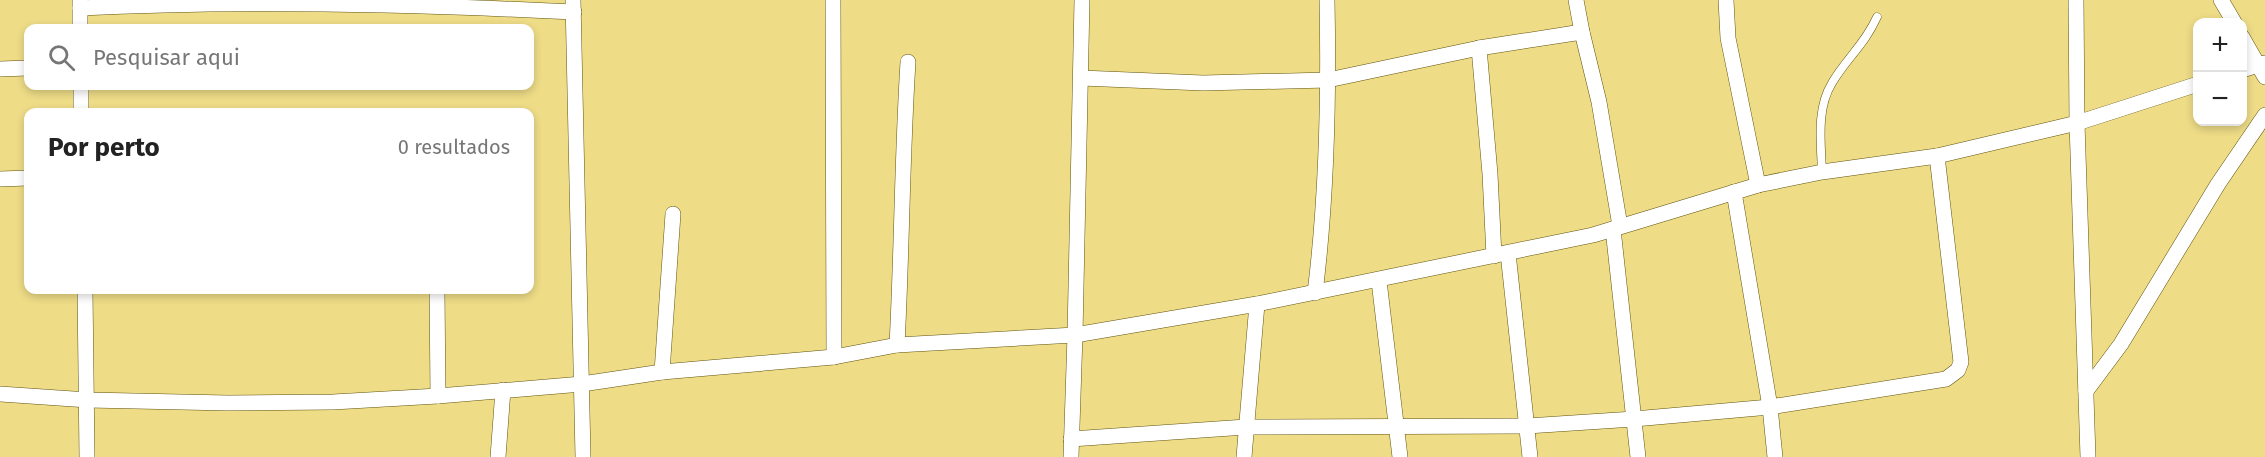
<!DOCTYPE html>
<html lang="pt">
<head>
<meta charset="utf-8">
<style>
	:root { --surface:#fff; --page:#f2f2f2; --text:#222; --muted:#767676; --line:#e0e0e0 }
	body { margin:0; font-family:"Fira Sans",sans-serif; background:var(--page); color:var(--text) }
	.controls { position:absolute; right:18px; top:18px; display:grid; overflow:hidden; border-radius:12px; box-shadow:0 3px 9px #0003 }
	.controls button { width:54px; height:54px; display:grid; place-items:center; padding:0; border:0; border-bottom:2px solid var(--line); background:var(--surface); color:var(--text); font:30px sans-serif }
	.list { margin:0; padding:0; list-style:none }
	h2 { display:flex; justify-content:space-between; align-items:center; height:78px; margin:0; padding:0 24px; font-size:26px }
	h2 small { font-size:20px; font-weight:400; color:var(--muted) }
	.icon { flex:none; width:33px; height:33px; fill:none; stroke:currentColor; stroke-width:2; stroke-linecap:round; stroke-linejoin:round }
	.map { position:relative; flex:none; width:2265px; height:457px; overflow:hidden }
	.search { position:absolute; background:var(--surface); box-shadow:0 3px 9px #0003; left:24px; top:24px; width:510px; height:66px; display:flex; align-items:center; gap:15px; box-sizing:border-box; padding:0 21px; border-radius:12px; color:var(--muted); font-size:22px }
	.panel { position:absolute; background:var(--surface); box-shadow:0 3px 9px #0003; left:24px; top:108px; width:510px; height:186px; border-radius:12px }
	.map>svg:first-child { display:block }
	.lines { fill:none; stroke-linecap:round; stroke-linejoin:round }
	.service-casing { stroke:#61540d; stroke-width:9 }
	.minor-casing { stroke:#61540d; stroke-width:16 }
	.service { stroke:#fff; stroke-width:8 }
	.minor { stroke:#fff; stroke-width:15 }
</style>
</head>
<body>
<div class="map">
<svg width="2265" height="457" viewBox="0 0 2265 457">
	<rect width="100%" height="100%" fill="#eedc87"/>
	<g class="lines">
		<defs>
			<path id="service" d="M1822 172C1821 143 1816 109 1832 83 1846 59 1865 44 1877 17"/>
			<g id="minor">
				<path d="M80 0V28"/>
				<path d="M573 0 583 457"/>
				<path d="M833 0 834 357"/>
				<path d="M1576 0 1582 32 1599 102 1620 226"/>
				<path d="M1726 0 1728 38 1758 185"/>
				<path d="M2076 0 2077 123 2088 457"/>
				<path d="M2221 0 2234 22"/>
				<path d="M80 8C245 0 409 4 574 12"/>
				<path d="M2242 37 2265 77"/>
				<path d="M1479 48 1490 174 1494 256"/>
				<path d="M0 69 28 68"/>
				<path d="M2242 70 2265 63"/>
				<path d="M1081 78 1203 83 1328 80 1479 48 1582 32"/>
				<path d="M81 86V112"/>
				<path d="M0 179 28 178"/>
				<path d="M1734 192 1770 407 1775 457"/>
				<path d="M1613 229 1638 457"/>
				<path d="M1508 253 1530 457"/>
				<path d="M1379 281 1400 457"/>
				<path d="M85 290 87 457"/>
				<path d="M437 290 438 396"/>
				<path d="M1315 293C1327 196 1329 97 1327 0"/>
				<path d="M897 345C902 250 902 156 908 62"/>
				<path d="M662 372 673 214"/>
				<path d="M2086 391 2121 344 2218 184 2265 115"/>
				<path d="M0 394 88 400 228 403 333 402 438 396 582 384 662 372 834 357 897 345 1075 335 1257 304 1593 235 1758 185 1822 172 1937 156 2077 123 2198 84"/>
				<path d="M1071 439 1246 427 1527 426 1634 419 1770 407 1946 379 1958 370 1961 362 1937 156"/>
				<path d="M498 457 503 390"/>
				<path d="M1071 457 1075 335 1082 0"/>
				<path d="M1244 457 1257 304"/>
			</g>
		</defs>
		<use href="#service" class="service-casing"/>
		<use href="#minor" class="minor-casing"/>
		<use href="#service" class="service"/>
		<use href="#minor" class="minor"/>
	</g>
</svg>
<div class="controls">
<button>+</button>
<button>−</button>
</div>
<div class="search"><svg class="icon" aria-label="search" viewBox="0 0 24 24"><circle cx="10" cy="10" r="6"/><path d="M15 15l6 6"/></svg>Pesquisar aqui</div>
<section class="panel">
<h2>Por perto<small>0 resultados</small></h2>
<ul class="list">
</ul>
</section>
</div>
</body>
</html>
